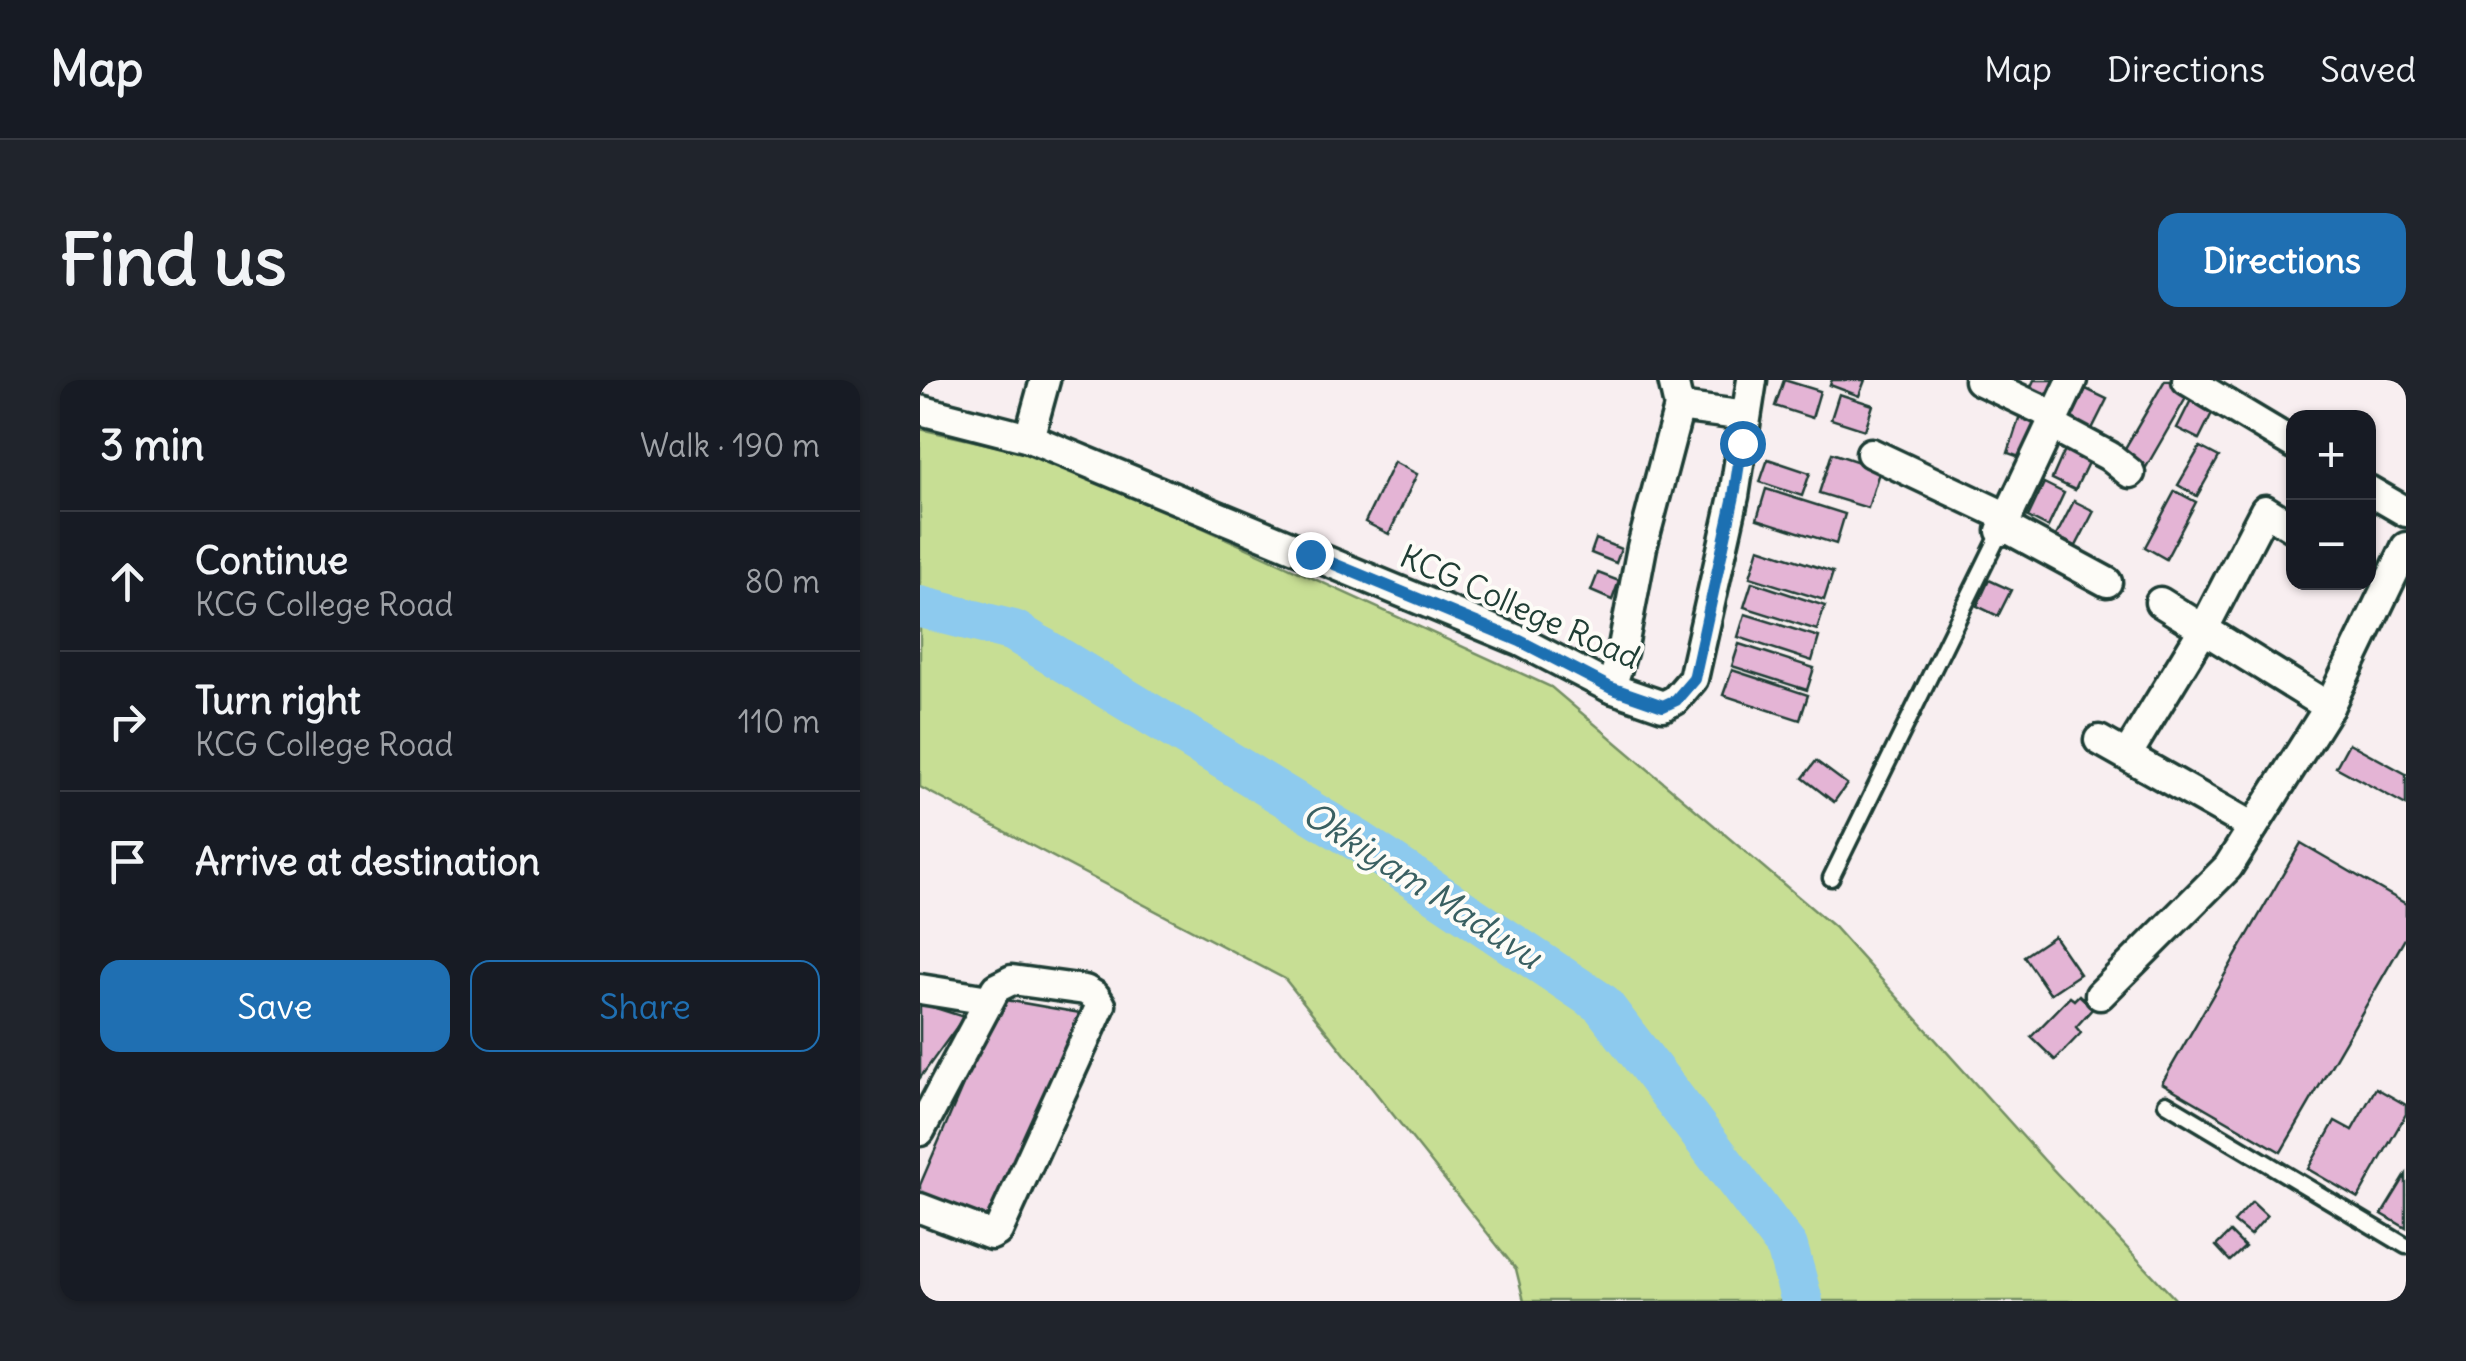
<!DOCTYPE html>
<html lang="en">
<head>
<meta charset="utf-8">
<style>
	:root { --surface:#171b24; --page:#20242c; --text:#f1f3f6; --muted:#9ea1a6; --line:#363941; --accent:#1f6fb2 }
	body { margin:0; font-family:Delius,sans-serif; background:var(--page); color:var(--text) }
	.controls { position:absolute; right:30px; top:30px; display:grid; overflow:hidden; border-radius:20px; box-shadow:0 2px 8px #0004 }
	.controls button { width:90px; height:90px; display:grid; place-items:center; padding:0; border:0; border-bottom:2px solid var(--line); background:var(--surface); color:var(--text); font:50px sans-serif }
	.stop { position:absolute; width:30px; height:30px; margin:-22px; border:8px solid #1f6fb2; border-radius:50%; background:#fff }
	.stop.end { background:#1f6fb2; border-color:#fff; box-shadow:0 2px 10px #0008 }
	.list { margin:0; padding:0; list-style:none }
	h2 { display:flex; justify-content:space-between; align-items:center; height:130px; margin:0; padding:0 40px; font-size:42px }
	h2 small { font-size:32px; font-weight:400; color:var(--muted) }
	.list li { display:grid; grid-template-columns:65px 1fr auto; gap:30px; align-items:center; box-sizing:border-box; height:140px; padding:0 40px; border-top:2px solid var(--line) }
	.list b { display:block; font-size:38px; white-space:nowrap }
	.list p { margin:0; font-size:32px; white-space:nowrap; color:var(--muted) }
	.list em { font-size:32px; font-style:normal; color:var(--muted) }
	.actions { display:flex; gap:20px; padding:30px 40px }
	.actions a { flex:1; padding:22px 0; border:2px solid var(--accent); border-radius:20px; text-align:center; font-size:35px; color:var(--accent) }
	.actions .main { background:var(--accent); color:#fff }
	.icon { flex:none; width:55px; height:55px; fill:none; stroke:currentColor; stroke-width:2; stroke-linecap:round; stroke-linejoin:round }
	.map { position:relative; flex:none; width:1486px; height:921px; overflow:hidden; border-radius:20px }
	header { display:flex; align-items:center; gap:60px; box-sizing:border-box; height:140px; padding:0 50px; background:var(--surface); border-bottom:2px solid var(--line) }
	header strong { font-size:48px }
	nav { display:flex; gap:55px; margin-inline-start:auto; font-size:35px }
	.intro { display:flex; align-items:center; justify-content:space-between; box-sizing:border-box; height:240px; padding:0 60px }
	h1 { margin:0; font-size:70px }
	.button { padding:25px 45px; border-radius:20px; background:var(--accent); color:#fff; font-size:35px; font-weight:700 }
	main { display:flex; gap:60px; padding:0 60px }
	aside { flex:1; background:var(--surface); border-radius:20px; box-shadow:0 2px 8px #0004 }
	.map>svg:first-child { display:block }
	.green { fill:#c7de94; stroke:#738e64; stroke-width:2.5 }
	.lines { fill:none; stroke-linecap:round; stroke-linejoin:round }
	.river { stroke:#8dcaee; stroke-width:42 }
	.building { fill:#e4b4d5; stroke:#1f3d34; stroke-width:2.5 }
	.service-casing { stroke:#1f3d34; stroke-width:21 }
	.minor-casing { stroke:#1f3d34; stroke-width:35 }
	.service { stroke:#fdfcf7; stroke-width:14 }
	.minor { stroke:#fdfcf7; stroke-width:28 }
	.route { stroke:#1f6fb2; stroke-width:12 }
	.labels { text-anchor:middle; stroke-width:8; stroke-linejoin:round; paint-order:stroke }
	.street-label { font-size:32px; fill:#1f3d34; stroke:#fdfcf7 }
	.water-label { font-size:35px; font-style:italic; fill:#3a6062; stroke:#fdfcf7 }
</style>
</head>
<body>
<header>
<strong>Map</strong>
<nav><a>Map</a><a>Directions</a><a>Saved</a></nav>
</header>
<div class="intro"><h1>Find us</h1><a class="button">Directions</a></div>
<main>
<aside>
<h2>3 min<small>Walk · 190 m</small></h2>
<ul class="list">
<li><svg class="icon" aria-label="ahead" viewBox="0 0 24 24"><path d="M12 20V5M6 11l6-6 6 6"/></svg><div><b>Continue</b><p>KCG College Road</p></div><em>80 m</em></li>
<li><svg class="icon" aria-label="right" viewBox="0 0 24 24"><path d="M7 20v-9h11M14 6l5 5-5 5"/></svg><div><b>Turn right</b><p>KCG College Road</p></div><em>110 m</em></li>
<li><svg class="icon" aria-label="arrive" viewBox="0 0 24 24"><path d="M6 21V4h12l-3 4 3 4H6"/></svg><div><b>Arrive at destination</b></div></li>
</ul>
<div class="actions"><a class="main">Save</a><a>Share</a></div>
</aside>
<div class="map">
<svg width="1486" height="921" viewBox="0 0 1486 921">
	<rect width="100%" height="100%" fill="#f8eef0"/>
	<filter id="ink" filterUnits="userSpaceOnUse"><feTurbulence type="fractalNoise" baseFrequency=".01" numOctaves="2"/><feDisplacementMap in="SourceGraphic" scale="20" xChannelSelector="R" yChannelSelector="G"/><feConvolveMatrix kernelMatrix="1 2 1 2 8 2 1 2 1" color-interpolation-filters="sRGB"/></filter>
	<g filter="url(#ink)">
		<path class="green" d="M0 49 130 78 631 307 914 547 1125 781 1257 921H604L596 889 365 599 0 407Z"/>
		<g class="lines">
			<path class="river" d="M0 227 94 251 440 462 682 624 867 867 882 921"/>
		</g>
		<g class="building">
			<path d="M864 0 900 11 892 38 855 26Z"/>
			<path d="M912 0H945L939 16 910 5Z"/>
			<path d="M1114 0H1138L1130 20 1109 11Z"/>
			<path d="M1245 0H1252L1270 11 1225 89 1201 75Z"/>
			<path d="M1166 9 1187 19 1168 57 1147 47Z"/>
			<path d="M919 14 953 25 945 50 911 39Z"/>
			<path d="M1273 16 1295 27 1279 59 1257 48Z"/>
			<path d="M1100 35 1123 43 1111 81 1088 73Z"/>
			<path d="M1147 65 1171 76 1155 110 1132 99Z"/>
			<path d="M1280 67 1299 77 1277 116 1258 105Z"/>
			<path d="M912 73 960 89 948 128 899 113Z"/>
			<path d="M848 79 890 93 882 116 840 102Z"/>
			<path d="M474 82 497 94 469 154 445 142Z"/>
			<path d="M1124 103 1144 113 1128 147 1108 137Z"/>
			<path d="M846 109 925 134 916 164 837 139Z"/>
			<path d="M1255 111 1276 122 1246 179 1225 167Z"/>
			<path d="M1154 121 1174 131 1156 166 1136 156Z"/>
			<path d="M676 159 701 169 696 183 671 173Z"/>
			<path d="M839 168 913 192 904 220 830 197Z"/>
			<path d="M678 193 699 201 692 220 671 211Z"/>
			<path d="M1069 200 1091 210 1078 236 1057 226Z"/>
			<path d="M832 202 905 226 897 250 824 227Z"/>
			<path d="M825 234 899 257 892 281 818 257Z"/>
			<path d="M819 264 894 288 887 310 812 286Z"/>
			<path d="M812 290 888 315 880 340 803 315Z"/>
			<path d="M1429 363 1486 394V425L1416 387Z"/>
			<path d="M896 381 927 404 914 422 883 398Z"/>
			<path d="M1381 463 1486 524V557L1361 772 1242 703Z"/>
			<path d="M1134 556 1160 594 1130 614 1104 576Z"/>
			<path d="M1159 615 1173 628 1156 647 1161 653 1135 680 1111 657 1150 617 1154 620Z"/>
			<path d="M80 619 160 633 68 846 0 817V805Z"/>
			<path d="M0 623 44 637 0 698Z"/>
			<path d="M1456 708 1486 725V734L1438 818 1388 789 1415 741 1432 750Z"/>
			<path d="M1486 795V848L1462 834Z"/>
			<path d="M1332 822 1347 836 1330 855 1314 842Z"/>
			<path d="M1310 852 1325 867 1310 881 1296 866Z"/>
		</g>
		<g class="lines">
			<defs>
				<g id="service">
					<path d="M911 498 1081 151"/>
					<path d="M1246 723 1486 866"/>
				</g>
				<g id="minor">
					<path d="M753 0 759 27"/>
					<path d="M1059 0 1135 36"/>
					<path d="M1267 0 1374 64"/>
					<path d="M0 30 109 58 600 261 691 308 743 326 755 320 773 299 814 116 832 0"/>
					<path d="M1131 45 1189 76 1210 93"/>
					<path d="M109 58 125 0"/>
					<path d="M951 73 1087 137"/>
					<path d="M1448 110 1486 132"/>
					<path d="M1083 146 1187 202"/>
					<path d="M1081 151 1152 0"/>
					<path d="M1240 222 1409 327"/>
					<path d="M691 308 702 272 722 167 759 27 826 36"/>
					<path d="M1179 360 1333 447"/>
					<path d="M1207 375 1283 250 1345 130 1374 148"/>
					<path d="M0 609 69 620"/>
					<path d="M1180 615 1308 487 1409 327 1486 167"/>
					<path d="M0 751 76 608 92 600 165 610 175 616 181 625 78 851 71 855 0 828"/>
				</g>
			</defs>
			<use href="#service" class="service-casing"/>
			<use href="#minor" class="minor-casing"/>
			<use href="#service" class="service"/>
			<use href="#minor" class="minor"/>
		</g>
	</g>
	<g class="lines" filter="url(#ink)">
		<path class="route" d="M390 174 600 261 691 308 743 326 756 320 774 299 814 116 822 63"/>
	</g>
	<g class="labels">
		<g class="street-label">
			<text transform="translate(600 227) rotate(24)" y="11">KCG College Road</text>
		</g>
		<g class="water-label">
			<text transform="translate(502 505) rotate(33)" y="12">Okkiyam Maduvu</text>
		</g>
	</g>
</svg>
<div class="controls">
<button>+</button>
<button>−</button>
</div>
<div class="stop" style="left:822px;top:63px"></div>
<div class="stop end" style="left:390px;top:174px"></div>
</div>
</main>
</body>
</html>
